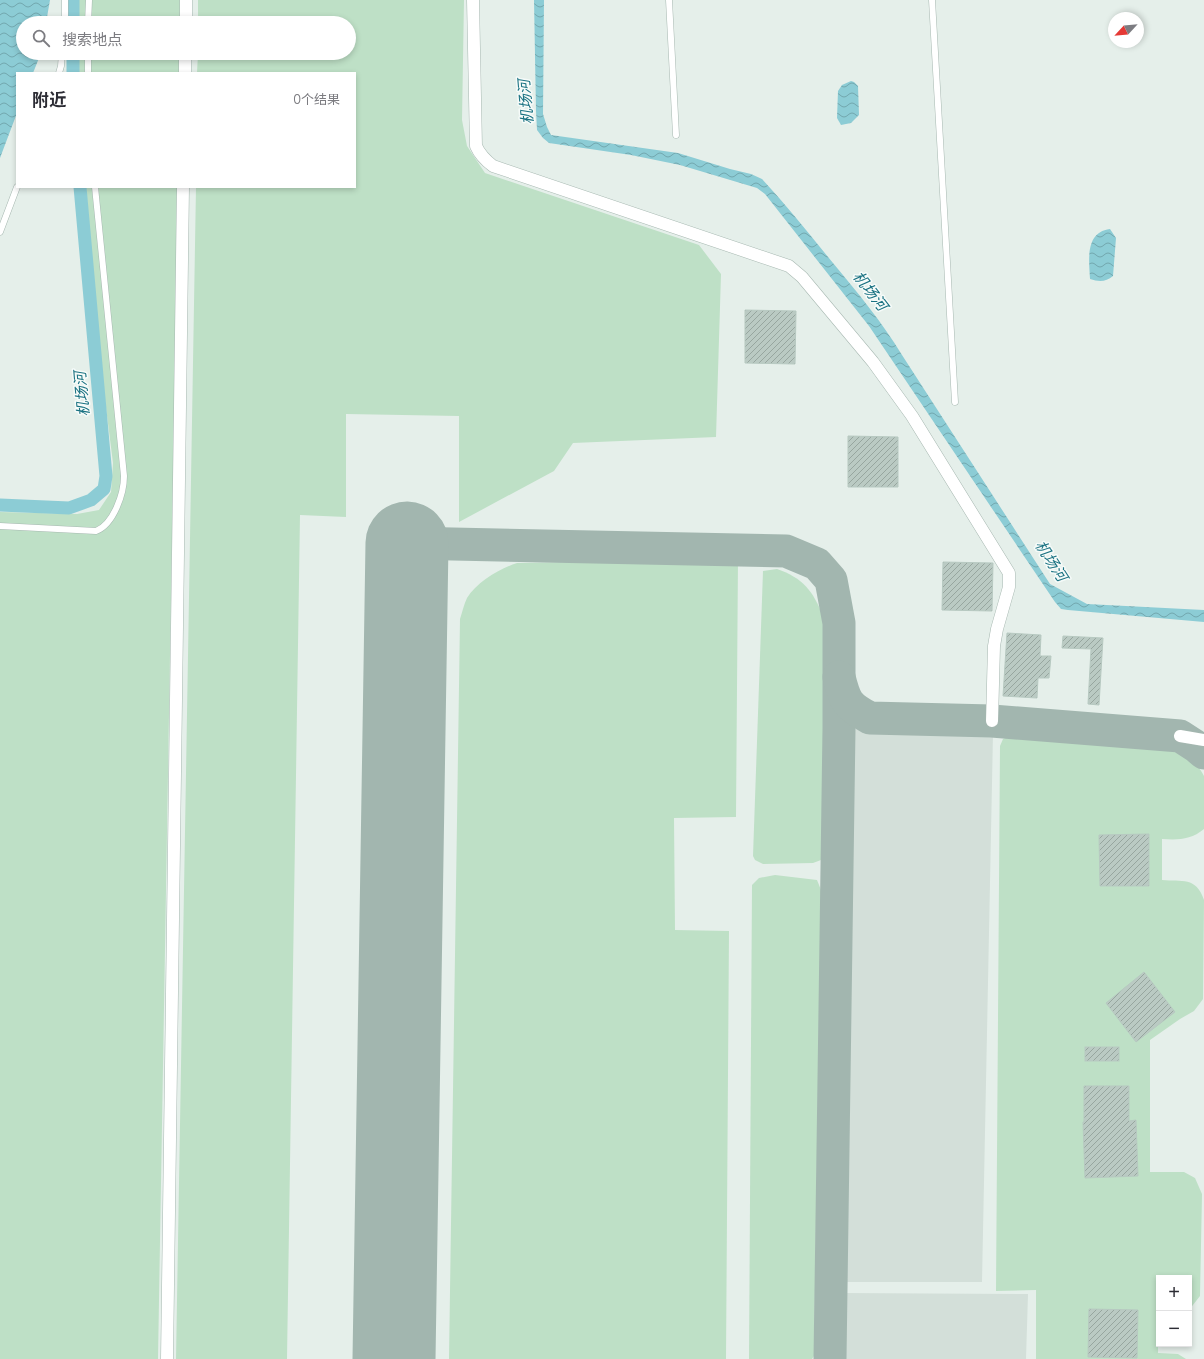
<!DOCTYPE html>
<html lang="zh">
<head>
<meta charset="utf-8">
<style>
	:root { --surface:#fff; --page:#f7f7f7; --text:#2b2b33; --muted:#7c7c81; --line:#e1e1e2 }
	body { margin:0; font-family:Mulish,"Noto Sans SC",sans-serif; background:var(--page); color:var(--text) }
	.controls { position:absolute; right:12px; bottom:12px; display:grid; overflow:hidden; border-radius:0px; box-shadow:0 2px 6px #0003 }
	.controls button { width:36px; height:36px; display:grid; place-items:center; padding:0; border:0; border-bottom:1px solid var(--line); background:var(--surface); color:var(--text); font:20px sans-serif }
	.compass { position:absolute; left:1108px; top:12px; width:36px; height:36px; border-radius:50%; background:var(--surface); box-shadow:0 2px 6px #0003; rotate:244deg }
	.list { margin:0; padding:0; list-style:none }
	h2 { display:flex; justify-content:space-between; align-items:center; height:52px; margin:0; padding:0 16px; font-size:17px }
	h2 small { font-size:13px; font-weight:400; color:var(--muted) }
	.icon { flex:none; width:22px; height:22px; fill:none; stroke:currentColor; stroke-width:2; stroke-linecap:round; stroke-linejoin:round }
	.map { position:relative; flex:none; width:1204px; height:1359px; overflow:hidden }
	.search { position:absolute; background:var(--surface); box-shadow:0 2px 6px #0003; left:16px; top:16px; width:340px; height:44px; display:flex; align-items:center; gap:10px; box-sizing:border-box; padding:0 14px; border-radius:22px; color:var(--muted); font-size:15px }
	.panel { position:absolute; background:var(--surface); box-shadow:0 2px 6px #0003; left:16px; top:72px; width:340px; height:116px; border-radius:0px }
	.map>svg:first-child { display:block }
	.built { fill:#d3dfd9 }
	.grass { fill:#bee0c6 }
	.water { fill:url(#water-waves) }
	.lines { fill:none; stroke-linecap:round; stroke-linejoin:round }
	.canal { stroke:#8cccd5; stroke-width:13 }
	.taxiway { stroke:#a2b6af; stroke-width:33 }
	.runway { stroke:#a2b6af; stroke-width:83 }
	.building { fill:url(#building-hatch); stroke:#b7c9c1 }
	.lane-casing { stroke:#a7b8b1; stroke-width:7 }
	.street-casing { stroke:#a7b8b1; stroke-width:13 }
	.lane { stroke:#fff; stroke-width:6 }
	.street { stroke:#fff; stroke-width:12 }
	.labels { text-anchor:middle; stroke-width:3; stroke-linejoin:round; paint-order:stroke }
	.water-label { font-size:15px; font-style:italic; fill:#1a7282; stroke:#f6fbf9 }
</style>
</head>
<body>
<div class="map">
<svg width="1204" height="1359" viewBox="0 0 1204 1359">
	<defs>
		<pattern id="water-waves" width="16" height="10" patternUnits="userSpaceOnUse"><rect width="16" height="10" fill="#8cccd5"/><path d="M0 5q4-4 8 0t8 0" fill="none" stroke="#72a7ae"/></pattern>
		<pattern id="building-hatch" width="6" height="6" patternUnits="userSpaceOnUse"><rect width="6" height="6" fill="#bacac3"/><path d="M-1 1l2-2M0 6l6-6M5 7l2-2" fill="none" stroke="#97a69f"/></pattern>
	</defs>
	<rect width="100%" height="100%" fill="#e5efea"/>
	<g class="built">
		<path d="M839 728 993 733 982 1282H830Z"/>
		<path d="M842 1293 1028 1294 1026 1359H842Z"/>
	</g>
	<g class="grass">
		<rect x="79" y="0" width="102" height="23"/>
		<path d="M198 0H464L462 120 467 146 485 173 699 245 721 274 716 437 573 443 554 471 459 522V416L346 414V517L300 515 287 1359H176L196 187H355V73H197L198 53H349V23H198Z"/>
		<rect x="79" y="53" width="101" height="20"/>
		<path d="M86 187H178L158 1359H0V512L77 514 99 510 111 492 113 463 102 376Z"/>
		<path d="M738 559 736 817 674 818 675 930 729 931 726 1359H449L460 619C462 613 464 604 467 598 477 582 499 569 517 563Z"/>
		<path d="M777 569C803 578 813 591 823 616V853L821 860 813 863 763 864 755 860 753 856 763 571Z"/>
		<path d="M1013 735 1163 746C1181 752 1195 758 1204 776V829C1191 840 1178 840 1162 839V880C1182 882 1196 876 1204 900L1203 999 1194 1011 1180 1019 1150 1040V1172H1184L1195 1178 1202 1194 1200 1296 1189 1310V1278H1159L1158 1353 1178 1354 1186 1359H1036V1290L996 1291 1000 746 1003 739Z"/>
		<path d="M775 875 817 880 821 890 814 1356 812 1359H749L752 885 759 878Z"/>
	</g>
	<g class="water">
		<path d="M0 0H50L46 23H23V53H41L33 73H17V113L0 158Z"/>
		<path d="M534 0H544L543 114 547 127 551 135 678 153 730 169 751 174 762 179C787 206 810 235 833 263 858 293 882 322 902 355L1050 584 1087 604 1204 610V622L1068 610 1061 609 1055 602 869 326 765 194 757 188 680 165 631 155 549 143 543 138 537 130 536 111Z"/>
		<path d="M851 81 854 82 858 86 859 115 851 123 841 125 837 118 838 91 842 85Z"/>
		<path d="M1110 229 1116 238 1113 276C1106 282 1099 282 1090 279 1089 260 1085 232 1110 229Z"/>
	</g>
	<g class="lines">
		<g class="canal">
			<path d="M73 23V0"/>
			<path d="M73 53V73"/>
			<path d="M0 505 69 508 91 500 104 489 106 476 80 187"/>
		</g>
		<g class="taxiway">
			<path d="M407 543 786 551 817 564 831 580 839 623V728L830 1359"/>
			<path d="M839 677C845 701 847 706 870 718L992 721 1180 736 1197 747 1204 753"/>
		</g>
		<path class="runway" d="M394 1359 407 543"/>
	</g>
	<g class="building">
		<path d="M745 310 796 311 795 364 745 363Z"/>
		<path d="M848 436 898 437V487H848Z"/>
		<path d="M943 562 993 563 992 611 942 610Z"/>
		<path d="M1007 633 1041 635 1040 656H1051L1049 678H1038L1037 698 1003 696Z"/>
		<path d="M1063 636 1103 638 1099 705 1088 704 1091 649 1062 648Z"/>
		<path d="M1149 834V886H1100L1099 835Z"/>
		<path d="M1144 972 1175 1012 1136 1042 1106 1003Z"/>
		<rect x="1085" y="1047" width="34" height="14"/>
		<path d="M1084 1086H1129V1121L1136 1120 1138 1176 1085 1178 1083 1122H1084Z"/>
		<path d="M1089 1309 1138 1310 1137 1358 1088 1357Z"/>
	</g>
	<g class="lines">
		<defs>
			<g id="lane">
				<path d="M669 0 676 135"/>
				<path d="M932 0 955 402"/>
				<path d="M65 23V0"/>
				<path d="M88 23 89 0"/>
				<path d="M59 73 61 66 62 53"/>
				<path d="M88 73V53"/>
				<path d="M0 232 17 187"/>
				<path d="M0 526 96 531C114 524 124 493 124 476L95 187"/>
			</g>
			<g id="street">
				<path d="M473 0 476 146C480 155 485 160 493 166L789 266 802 277 873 362 912 416 1009 573V587L997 629 994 646 992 721"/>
				<path d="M186 23V0"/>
				<path d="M185 73V53"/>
				<path d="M1180 736 1204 740"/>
				<path d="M167 1359 183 187"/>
			</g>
		</defs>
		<use href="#lane" class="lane-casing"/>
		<use href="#street" class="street-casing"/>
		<use href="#lane" class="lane"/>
		<use href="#street" class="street"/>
	</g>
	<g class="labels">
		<g class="water-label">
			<text transform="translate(526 102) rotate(-95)" y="5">机场河</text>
			<text transform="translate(870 291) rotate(52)" y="5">机场河</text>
			<text transform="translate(82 394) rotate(-95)" y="5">机场河</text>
			<text transform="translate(1051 561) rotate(57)" y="5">机场河</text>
		</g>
	</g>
</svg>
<div class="controls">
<button>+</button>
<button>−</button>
</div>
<svg class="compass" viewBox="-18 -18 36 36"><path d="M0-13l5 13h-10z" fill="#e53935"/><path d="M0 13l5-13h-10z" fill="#7c7c81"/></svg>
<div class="search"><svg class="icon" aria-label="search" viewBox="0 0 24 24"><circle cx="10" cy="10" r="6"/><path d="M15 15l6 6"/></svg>搜索地点</div>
<section class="panel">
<h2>附近<small>0个结果</small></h2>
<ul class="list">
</ul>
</section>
</div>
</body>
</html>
